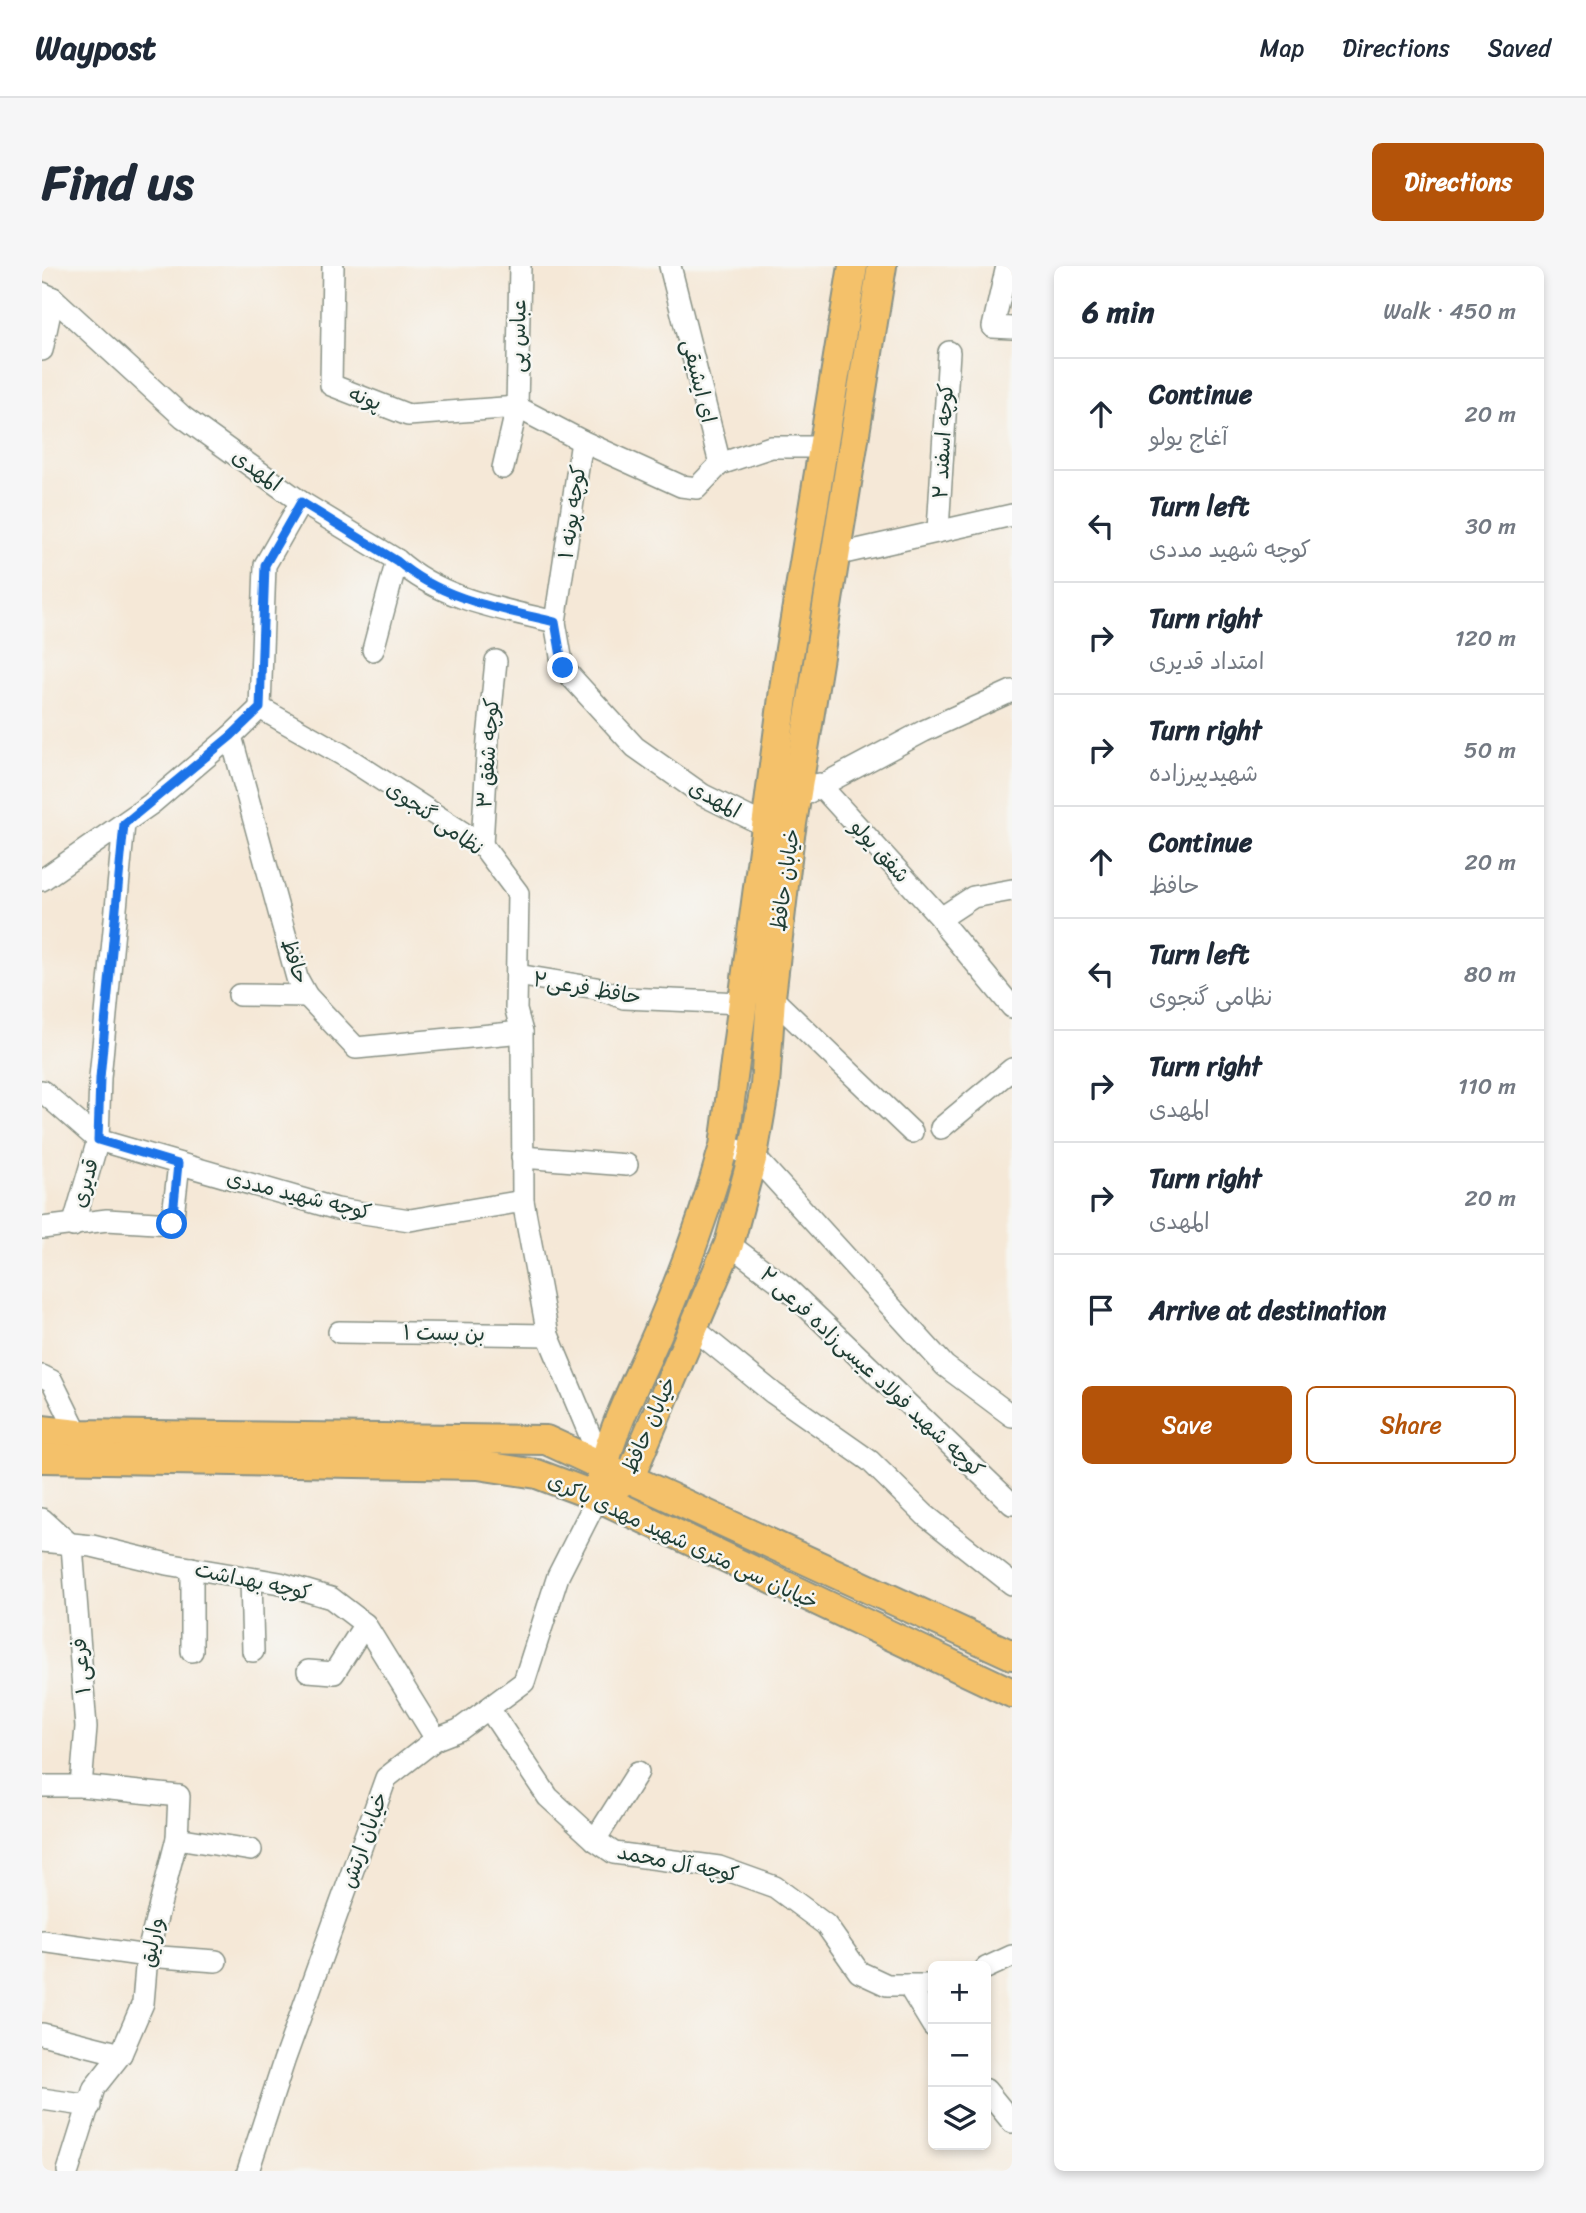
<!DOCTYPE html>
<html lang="en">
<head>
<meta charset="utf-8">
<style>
	:root { --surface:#fff; --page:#f6f6f7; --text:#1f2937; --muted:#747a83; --line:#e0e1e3; --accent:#b45309 }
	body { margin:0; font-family:Sriracha,"Playpen Sans Arabic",sans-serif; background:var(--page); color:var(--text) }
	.controls { position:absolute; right:21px; bottom:21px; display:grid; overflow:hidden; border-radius:10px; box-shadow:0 4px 10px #0003 }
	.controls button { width:63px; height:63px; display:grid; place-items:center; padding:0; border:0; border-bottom:2px solid var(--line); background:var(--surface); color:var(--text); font:35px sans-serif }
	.stop { position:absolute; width:21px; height:21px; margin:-16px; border:5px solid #1a73e8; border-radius:50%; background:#fff }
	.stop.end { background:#1a73e8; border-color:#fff; box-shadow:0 2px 7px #0008 }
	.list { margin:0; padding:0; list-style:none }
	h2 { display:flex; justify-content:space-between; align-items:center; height:91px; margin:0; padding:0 28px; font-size:30px }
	h2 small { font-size:23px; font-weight:400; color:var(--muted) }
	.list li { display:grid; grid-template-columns:46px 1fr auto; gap:21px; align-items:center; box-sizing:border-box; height:112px; padding:0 28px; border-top:2px solid var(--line) }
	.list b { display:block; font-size:26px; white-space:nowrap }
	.list p { margin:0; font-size:23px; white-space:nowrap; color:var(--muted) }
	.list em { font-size:23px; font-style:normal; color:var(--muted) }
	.actions { display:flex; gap:14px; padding:21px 28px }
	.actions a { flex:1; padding:16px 0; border:2px solid var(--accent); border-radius:10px; text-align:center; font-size:24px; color:var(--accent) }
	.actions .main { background:var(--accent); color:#fff }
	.icon { flex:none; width:38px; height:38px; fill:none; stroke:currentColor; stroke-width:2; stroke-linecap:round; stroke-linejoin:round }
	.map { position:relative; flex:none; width:970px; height:1905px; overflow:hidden; border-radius:10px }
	header { display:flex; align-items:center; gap:42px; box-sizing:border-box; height:98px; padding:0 35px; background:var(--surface); border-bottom:2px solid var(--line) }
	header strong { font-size:33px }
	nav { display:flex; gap:38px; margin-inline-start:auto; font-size:24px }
	.intro { display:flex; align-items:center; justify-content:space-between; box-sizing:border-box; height:168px; padding:0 42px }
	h1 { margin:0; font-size:49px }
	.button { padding:18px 32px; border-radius:10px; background:var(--accent); color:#fff; font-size:24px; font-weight:700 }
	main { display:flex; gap:42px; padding:0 42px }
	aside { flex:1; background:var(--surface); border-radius:10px; box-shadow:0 4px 10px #0003 }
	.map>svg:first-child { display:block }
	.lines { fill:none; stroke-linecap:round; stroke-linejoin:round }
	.minor-casing { stroke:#8a9286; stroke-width:24 }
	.major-casing { stroke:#8a9286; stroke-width:32 }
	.minor { stroke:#fff; stroke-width:21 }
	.major { stroke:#f4c16a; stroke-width:28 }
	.route { stroke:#1a73e8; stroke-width:9 }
	.labels { text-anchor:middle; stroke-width:5; stroke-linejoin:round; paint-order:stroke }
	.street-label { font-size:21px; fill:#1f3d34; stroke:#f6f6f2 }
</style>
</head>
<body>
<header>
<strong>Waypost</strong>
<nav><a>Map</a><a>Directions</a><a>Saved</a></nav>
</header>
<div class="intro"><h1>Find us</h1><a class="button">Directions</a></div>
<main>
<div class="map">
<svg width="970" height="1905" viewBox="0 0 970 1905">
	<rect width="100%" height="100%" fill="#f6f6f2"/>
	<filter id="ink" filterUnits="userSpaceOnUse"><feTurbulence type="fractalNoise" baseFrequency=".0143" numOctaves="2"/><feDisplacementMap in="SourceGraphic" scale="14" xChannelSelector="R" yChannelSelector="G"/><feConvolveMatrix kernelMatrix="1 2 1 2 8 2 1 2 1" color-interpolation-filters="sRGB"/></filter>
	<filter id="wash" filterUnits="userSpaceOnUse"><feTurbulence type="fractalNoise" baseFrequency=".00686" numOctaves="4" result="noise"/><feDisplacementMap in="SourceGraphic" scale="28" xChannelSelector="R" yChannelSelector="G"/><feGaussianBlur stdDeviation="1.57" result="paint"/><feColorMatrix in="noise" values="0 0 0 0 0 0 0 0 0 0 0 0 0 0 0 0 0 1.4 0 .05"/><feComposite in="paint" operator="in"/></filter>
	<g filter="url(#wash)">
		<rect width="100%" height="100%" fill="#f5e8d7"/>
	</g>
	<g filter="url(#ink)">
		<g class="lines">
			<defs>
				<g id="minor">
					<path d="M291 0 289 119 366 149 475 141"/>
					<path d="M628 0 678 198 655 222 639 220 540 175 513 356 521 402 593 481 661 529 724 560"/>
					<path d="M965 0 951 61 970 62"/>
					<path d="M0 27 11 32 141 151 259 236 355 294C398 333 459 343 513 356"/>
					<path d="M0 84 11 32"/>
					<path d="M475 141 540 175"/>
					<path d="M678 198 729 181H780"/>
					<path d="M461 202 475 141 478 0"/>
					<path d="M259 236 223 299 218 442 301 489 440 579 476 627 474 744 480 766 481 935"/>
					<path d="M896 264 907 86"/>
					<path d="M793 289 970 249"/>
					<path d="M331 384 355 294"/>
					<path d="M218 442 189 470 255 712 265 730 314 782 480 766"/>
					<path d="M777 518 899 652"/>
					<path d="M756 532 882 465 970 425"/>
					<path d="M440 579 446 473 454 395"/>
					<path d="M0 614 109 538 189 470"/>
					<path d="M970 624 931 631 899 652 906 664 970 741"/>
					<path d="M475 709 554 722 582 732 700 737"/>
					<path d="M197 729 265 730"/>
					<path d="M729 731 870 866"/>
					<path d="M0 825 56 874 295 943 368 954 481 935 506 1069 560 1198"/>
					<path d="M899 862 970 803"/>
					<path d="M682 880 711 889 903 1100 970 1150"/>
					<path d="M480 891 585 899"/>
					<path d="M31 960 56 874 58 812 82 558"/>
					<path d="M0 962 65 954 130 958 137 898"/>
					<path d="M687 978 745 1022 970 1238"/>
					<path d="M650 1061 731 1127 828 1195 883 1249 970 1318"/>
					<path d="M297 1066 506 1069"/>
					<path d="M0 1110 10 1115 36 1168"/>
					<path d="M0 1253 30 1280 44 1461 39 1520"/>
					<path d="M0 1275 50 1280 125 1298 238 1317 289 1332 323 1358 394 1473"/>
					<path d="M150 1302V1385"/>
					<path d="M209 1314 211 1385"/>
					<path d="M266 1405 292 1407 323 1358"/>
					<path d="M448 1444 506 1531 553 1574 572 1587 677 1601 733 1621 784 1659 817 1706 845 1719H891"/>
					<path d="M0 1520H39L137 1530 135 1572 105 1690 101 1737 79 1788 52 1822 26 1905"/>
					<path d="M135 1572 209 1584"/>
					<path d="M553 1574 596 1506"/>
					<path d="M0 1675 105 1690 174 1695"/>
					<path d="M944 1702 970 1690"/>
					<path d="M866 1719 891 1760"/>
					<path d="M0 1768 79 1788"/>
					<path d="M944 1824 970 1856"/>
					<path d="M0 1833 48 1840"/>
					<path d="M206 1905 242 1795 344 1512 394 1473 417 1464 482 1416 516 1310 556 1231"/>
				</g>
				<g id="major">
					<path d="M0 1164 36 1168 504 1174 970 1389"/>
					<path d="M0 1192 436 1199 495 1208 556 1231 970 1427"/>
					<path d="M556 1231 588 1211 687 978 711 889 723 820 729 731 747 576 840 0"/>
					<path d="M556 1231C563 1172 595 1116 618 1062 643 1003 665 942 682 880L745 401 811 0"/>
				</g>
			</defs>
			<use href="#minor" class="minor-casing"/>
			<use href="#major" class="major-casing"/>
			<use href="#minor" class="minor"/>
			<use href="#major" class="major"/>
		</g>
	</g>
	<g class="lines" filter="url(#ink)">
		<path class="route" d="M130 958 136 898 56 874 58 812 82 558 189 470 218 442 223 299 259 236 355 295C398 333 459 343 513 356L521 402"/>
	</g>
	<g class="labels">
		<g class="street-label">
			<text transform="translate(476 70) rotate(-89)" y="7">عباس پی</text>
			<text transform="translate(657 115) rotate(76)" y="7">ای ایشیقی</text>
			<text transform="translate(323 132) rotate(21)" y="7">پونه</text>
			<text transform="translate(901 175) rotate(-87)" y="7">کوچه اسفند ۲</text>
			<text transform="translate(215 204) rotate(36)" y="7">المهدی</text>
			<text transform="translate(530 246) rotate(-82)" y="7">کوچه پونه ۱</text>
			<text transform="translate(446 487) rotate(-86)" y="7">کوچه شفق ۳</text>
			<text transform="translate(673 533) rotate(29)" y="7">المهدی</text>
			<text transform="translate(393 552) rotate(35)" y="7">نظامی گنجوی</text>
			<text transform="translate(838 585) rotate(48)" y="7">شفق یولو</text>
			<text transform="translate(743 614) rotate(-82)" y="7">خیابان حافظ</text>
			<text transform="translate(253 695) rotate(72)" y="7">حافظ</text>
			<text transform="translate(545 722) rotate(10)" y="7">حافظ فرعی۲</text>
			<text transform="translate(43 917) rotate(-74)" y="7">قدیری</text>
			<text transform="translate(257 929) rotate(14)" y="7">کوچه شهید مددی</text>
			<text transform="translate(402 1067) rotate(1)" y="7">بن بست ۱</text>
			<text transform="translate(830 1106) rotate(43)" y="7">کوچه شهید فولاد عیسی‌زاده فرعی ۲</text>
			<text transform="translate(607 1159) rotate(-66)" y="7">خیابان حافظ</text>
			<text transform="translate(641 1275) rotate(25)" y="7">خیابان سی متری شهید مهدی باکری</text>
			<text transform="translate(211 1315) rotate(12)" y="7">کوچه بهداشت</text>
			<text transform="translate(39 1400) rotate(-95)" y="7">فرعی ۱</text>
			<text transform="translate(322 1574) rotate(-70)" y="7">خیابان ارتش</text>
			<text transform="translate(636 1597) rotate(11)" y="7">کوچه آل محمد</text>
			<text transform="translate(110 1676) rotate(-79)" y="7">وارلیق</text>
		</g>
	</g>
</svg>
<div class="controls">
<button>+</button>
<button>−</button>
<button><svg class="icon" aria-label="layers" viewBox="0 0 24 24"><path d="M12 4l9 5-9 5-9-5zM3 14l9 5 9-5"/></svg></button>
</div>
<div class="stop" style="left:130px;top:958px"></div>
<div class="stop end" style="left:521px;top:402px"></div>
</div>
<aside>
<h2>6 min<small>Walk · 450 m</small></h2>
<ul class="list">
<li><svg class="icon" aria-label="ahead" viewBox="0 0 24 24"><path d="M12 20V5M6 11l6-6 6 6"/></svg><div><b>Continue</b><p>آغاج یولو</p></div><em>20 m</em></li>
<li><svg class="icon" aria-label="left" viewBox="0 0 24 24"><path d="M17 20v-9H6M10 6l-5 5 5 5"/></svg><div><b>Turn left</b><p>کوچه شهید مددی</p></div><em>30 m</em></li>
<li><svg class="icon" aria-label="right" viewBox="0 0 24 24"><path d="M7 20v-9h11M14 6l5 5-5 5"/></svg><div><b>Turn right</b><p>امتداد قدیری</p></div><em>120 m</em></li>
<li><svg class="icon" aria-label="right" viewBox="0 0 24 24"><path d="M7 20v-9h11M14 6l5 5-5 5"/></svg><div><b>Turn right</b><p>شهیدپیرزاده</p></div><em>50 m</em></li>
<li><svg class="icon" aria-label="ahead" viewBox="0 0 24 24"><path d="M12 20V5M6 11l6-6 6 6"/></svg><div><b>Continue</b><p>حافظ</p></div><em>20 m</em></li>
<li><svg class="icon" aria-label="left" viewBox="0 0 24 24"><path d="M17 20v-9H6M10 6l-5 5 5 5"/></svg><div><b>Turn left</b><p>نظامی گنجوی</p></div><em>80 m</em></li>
<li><svg class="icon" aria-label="right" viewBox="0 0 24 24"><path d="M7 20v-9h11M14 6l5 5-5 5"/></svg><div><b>Turn right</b><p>المهدی</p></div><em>110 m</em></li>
<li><svg class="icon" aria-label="right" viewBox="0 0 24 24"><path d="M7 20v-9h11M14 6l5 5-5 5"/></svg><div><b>Turn right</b><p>المهدی</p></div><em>20 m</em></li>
<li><svg class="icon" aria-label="arrive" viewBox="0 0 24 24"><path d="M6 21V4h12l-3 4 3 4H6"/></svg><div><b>Arrive at destination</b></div></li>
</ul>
<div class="actions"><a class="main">Save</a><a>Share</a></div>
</aside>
</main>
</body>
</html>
